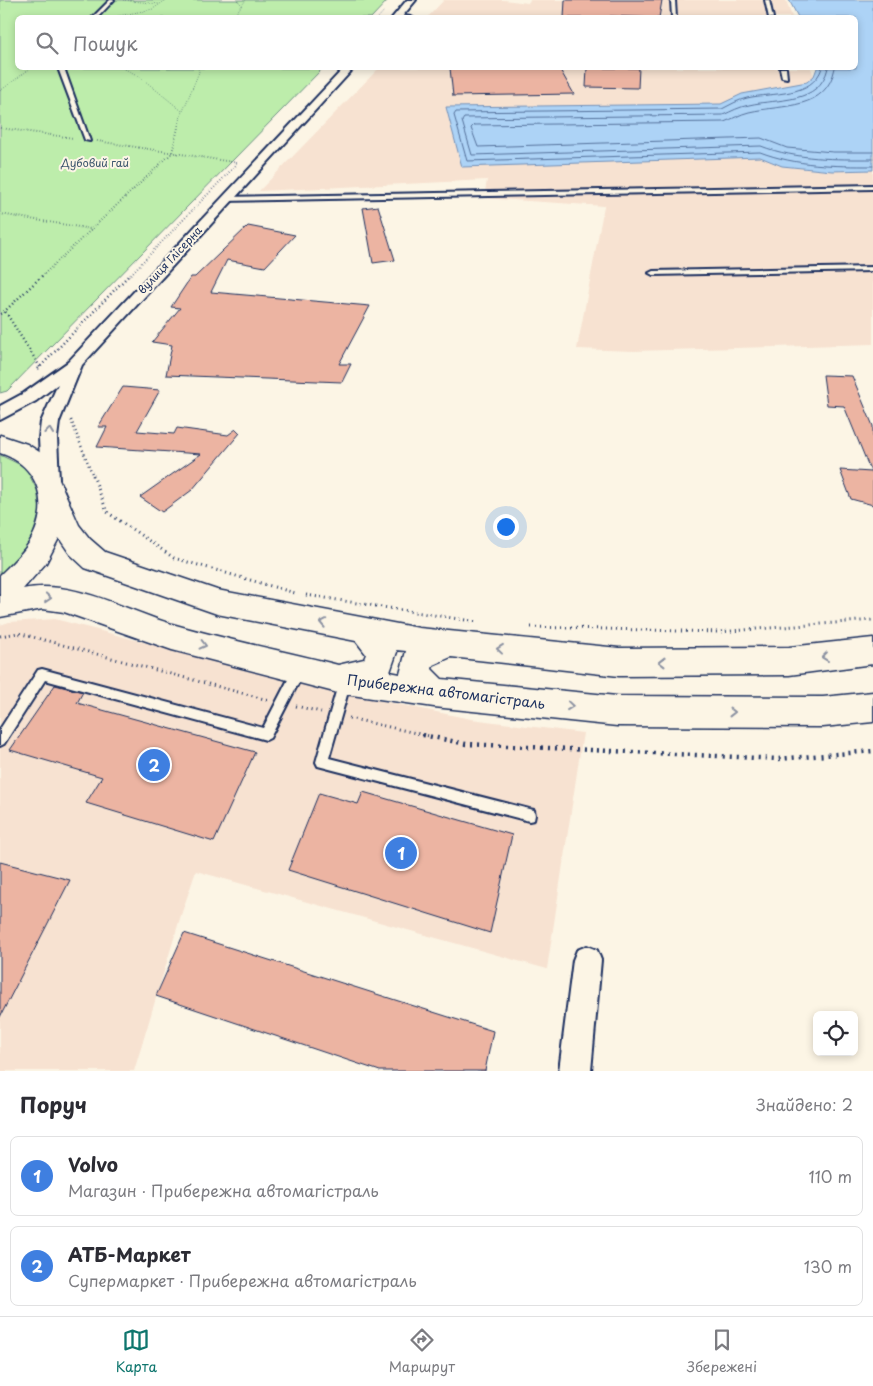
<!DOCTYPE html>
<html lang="uk">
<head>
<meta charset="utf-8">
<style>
	:root { --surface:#fff; --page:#f2f2f3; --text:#2b2b33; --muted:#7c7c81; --line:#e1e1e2; --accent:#0f766e }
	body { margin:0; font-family:"Playpen Sans",sans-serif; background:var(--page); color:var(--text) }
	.controls { position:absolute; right:15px; bottom:15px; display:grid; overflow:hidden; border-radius:8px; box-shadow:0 2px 8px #0003 }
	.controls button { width:45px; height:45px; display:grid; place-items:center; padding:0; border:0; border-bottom:1px solid var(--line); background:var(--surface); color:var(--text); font:25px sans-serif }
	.you { position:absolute; left:505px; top:526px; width:18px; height:18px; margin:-12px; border:4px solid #fff; border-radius:50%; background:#1a73e8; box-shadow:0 0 0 8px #1a73e833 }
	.badge { display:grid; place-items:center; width:32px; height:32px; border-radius:50%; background:var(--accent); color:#fff; font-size:16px; font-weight:700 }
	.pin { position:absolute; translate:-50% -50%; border:2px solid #fff; box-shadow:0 1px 5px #0006 }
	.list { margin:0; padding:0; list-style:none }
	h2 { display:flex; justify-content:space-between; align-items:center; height:65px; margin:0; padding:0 20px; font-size:21px }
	h2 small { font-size:16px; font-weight:400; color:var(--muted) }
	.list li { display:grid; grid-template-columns:32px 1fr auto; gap:15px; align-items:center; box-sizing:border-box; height:80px; margin:0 10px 10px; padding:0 10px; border:1px solid var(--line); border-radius:8px }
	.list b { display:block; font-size:19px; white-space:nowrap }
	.list p { margin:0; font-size:16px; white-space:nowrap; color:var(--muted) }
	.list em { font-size:16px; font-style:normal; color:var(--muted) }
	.icon { flex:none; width:28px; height:28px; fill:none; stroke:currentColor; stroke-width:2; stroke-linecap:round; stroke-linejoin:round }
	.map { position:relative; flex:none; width:873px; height:1071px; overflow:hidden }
	.search { position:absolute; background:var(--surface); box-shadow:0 2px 8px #0003; left:15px; right:15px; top:15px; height:55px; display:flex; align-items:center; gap:12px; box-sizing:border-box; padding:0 18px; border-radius:8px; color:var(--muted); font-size:19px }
	.sheet { height:245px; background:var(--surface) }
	nav { display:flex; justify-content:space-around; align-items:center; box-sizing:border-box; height:70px; border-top:1px solid var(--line); background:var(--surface); font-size:14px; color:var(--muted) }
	nav a { display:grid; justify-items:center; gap:2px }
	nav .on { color:var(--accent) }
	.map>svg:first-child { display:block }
	.built { fill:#f7e2d1 }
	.green { fill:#bdedab; stroke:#6c8e84 }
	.water { fill:#add3f6; stroke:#7391b9 }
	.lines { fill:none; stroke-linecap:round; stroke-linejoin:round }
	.shore { stroke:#55719b; stroke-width:1 }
	.building { fill:#ecb4a2; stroke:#1b2f5e }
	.service-casing { stroke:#1b2f5e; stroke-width:4 }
	.minor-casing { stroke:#1b2f5e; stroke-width:4 }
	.primary-casing { stroke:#1b2f5e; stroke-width:3 }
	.path-far4 { stroke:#1b2f5e; stroke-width:1; stroke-dasharray:0.5 2; stroke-linecap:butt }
	.path-far3 { stroke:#1b2f5e; stroke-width:2; stroke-dasharray:0.5 2.5; stroke-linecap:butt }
	.path-far2 { stroke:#1b2f5e; stroke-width:2.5; stroke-dasharray:1 3; stroke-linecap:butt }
	.path-far1 { stroke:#1b2f5e; stroke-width:3; stroke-dasharray:1 4; stroke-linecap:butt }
	.path { stroke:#1b2f5e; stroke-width:4.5; stroke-dasharray:2 5; stroke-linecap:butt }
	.service { fill:#fcf5e5; fill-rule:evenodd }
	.minor { fill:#fcf5e5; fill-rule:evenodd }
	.primary { fill:#fcf5e5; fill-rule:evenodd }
	.oneway { stroke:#8c92a2 }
	.labels { text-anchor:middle; stroke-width:4; stroke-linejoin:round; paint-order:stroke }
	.far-park-label { font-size:11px; fill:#3b556d; stroke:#fcf5e5 }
	.far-street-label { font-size:11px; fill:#1b2f5e; stroke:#fcf5e5 }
	.street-label { font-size:14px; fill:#1b2f5e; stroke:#fcf5e5 }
</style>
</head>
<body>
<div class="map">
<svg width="873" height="1071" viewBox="0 0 873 1071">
	<rect width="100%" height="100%" fill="#fcf5e5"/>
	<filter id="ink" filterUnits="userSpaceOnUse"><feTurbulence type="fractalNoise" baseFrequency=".02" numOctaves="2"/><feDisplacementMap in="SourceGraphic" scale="10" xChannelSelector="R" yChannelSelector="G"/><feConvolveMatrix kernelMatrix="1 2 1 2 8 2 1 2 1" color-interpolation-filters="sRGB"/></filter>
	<g filter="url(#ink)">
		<g class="built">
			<path d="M444 0H504L528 3 530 0H786L792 17 427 18Z"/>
			<path d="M379 68H811L814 76 807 82 786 87 782 166 832 171 873 170V344L634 351 577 349 604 206 484 198 487 180 259 191Z"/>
			<path d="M55 619 323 689 471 719 583 733 547 969 196 871 181 915 134 1071H0V625L9 622Z"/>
		</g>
		<g class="green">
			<path d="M0 0H388L371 18H18V68H323L7 391 0 393Z"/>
			<path d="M0 455 25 467 37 490 40 511 33 534 20 558 0 574Z"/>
		</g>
		<path class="water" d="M789 0H873V170L832 171 782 166 760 157 462 167 446 107 721 104 742 94 807 82 814 76 817 68H856V18L798 17Z"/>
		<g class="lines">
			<g class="shore">
				<path d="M822 68C812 98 773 92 747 98 738 100 730 105 722 109L456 112 454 115 467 161 760 152C797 166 834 166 873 166"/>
				<path d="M828 68C819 105 779 98 749 105 739 107 732 111 723 115L464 118 462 121 472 155 761 146C797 160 835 159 873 159"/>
				<path d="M835 68C826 111 784 104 749 112 740 114 733 119 724 122L474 125 471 128 478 147 761 138 787 148 833 152H873"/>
			</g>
		</g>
		<g class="building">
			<path d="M565 0H662L659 18 610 16V18H564Z"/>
			<path d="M450 68H559L574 94 453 96Z"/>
			<path d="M587 68H639L638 88 586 87Z"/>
			<path d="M378 206 395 260 373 263 363 208Z"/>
			<path d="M248 226 295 235 265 267 227 260 211 292 370 306 339 364H351L342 382 166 375 172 345 152 342 180 308 171 307 191 277H195Z"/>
			<path d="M823 375 852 376 873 426V505L851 499 840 470 871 472 844 406 827 405Z"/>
			<path d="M123 387 160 390 137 431 174 434 177 428 228 435 236 429 240 433 192 490 162 512 140 497 201 454 97 447 107 427H98Z"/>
			<path d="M55 685 83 692 77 703 255 752 214 842 86 803 102 777 10 750Z"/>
			<path d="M363 792 512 835 490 933 288 870 319 793 358 804Z"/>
			<path d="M0 862 70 880 0 1017Z"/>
			<path d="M184 933 493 1031 485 1071H380L156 996Z"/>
		</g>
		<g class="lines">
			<defs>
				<g id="service">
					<path d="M110 0H114L97 18H92Z"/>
					<path d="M671 0H675L676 18H672Z"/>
					<path d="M765 0H769L773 18H769Z"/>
					<path d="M397 15 411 17 413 18 395 17Z"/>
					<path d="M58 68H64L90 141 85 140Z"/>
					<path d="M780 68H786L787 78 782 77Z"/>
					<path d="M873 185V189L225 201 222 199 225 197Z"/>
					<path d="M873 267V271L653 275 649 273 653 271Z"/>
					<path d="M299 665 303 666 305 670 270 738 266 740 45 680 4 744 0 746V729L38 670 42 669 263 728 295 666Z"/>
					<path d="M345 676 349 677 351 681 329 758 529 809 534 810 535 815 534 820 529 821 318 766 316 762 339 681 341 677Z"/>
				</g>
				<g id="minor">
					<path d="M407 0H416L401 18H392Z"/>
					<path d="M344 68H354L82 365 59 422 57 438 59 480 57 485 50 487 43 485 41 480 39 438 41 422 58 384 36 401 0 420V406L24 393 68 362Z"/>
					<path d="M587 946 597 950 601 960 591 1071H559L573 960 577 950Z"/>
				</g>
				<path id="primary" d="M0 435 27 444 41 453 52 464 79 525 90 539 105 552 217 590 419 628 619 648 789 647 873 638V664L789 675 619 676 451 657 433 665 432 669 442 679 617 696 823 697 873 692V722L823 727 617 726 434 707 338 693 172 650 64 612 43 609 0 617V575C10 565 21 555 29 543 51 508 41 466 0 453ZM59 538 70 554 85 568 217 614 356 641 366 654 364 659 338 665C283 651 227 640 172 624 124 610 74 579 23 589L46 563ZM396 650 406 651 400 674 390 672 397 652Z"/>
			</defs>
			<use href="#service" class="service-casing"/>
			<use href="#minor" class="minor-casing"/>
			<use href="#primary" class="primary-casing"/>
			<g class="path-far4">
				<path d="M123 0 159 4"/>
				<path d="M237 0 243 6"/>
				<path d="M113 17 153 9 166 0"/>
				<path d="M232 18 246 0"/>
				<path d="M378 18 384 11"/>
				<path d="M123 68 139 76 182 111 180 120"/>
				<path d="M0 91 31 68"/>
				<path d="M183 111 199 72 198 68"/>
			</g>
			<g class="path-far3">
				<path d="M0 128 74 138"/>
				<path d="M97 141 239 163"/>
				<path d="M0 214 91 229"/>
				<path d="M42 276 172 153 180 119"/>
				<path d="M129 276 237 164"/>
			</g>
			<g class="path-far2">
				<path d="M0 314 5 311"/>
				<path d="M40 367 5 311 44 274"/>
				<path d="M38 369 130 274"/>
				<path d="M71 420 93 476"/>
			</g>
			<g class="path-far1">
				<path d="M93 475 107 512 174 558 295 593"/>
				<path d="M306 595 478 622"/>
				<path d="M531 627 718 632 873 620"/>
				<path d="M0 636 18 633 268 700"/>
				<path d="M296 706 321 712"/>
				<path d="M349 718 429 736"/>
			</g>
			<path class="path" d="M423 735 466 744 778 759 873 751"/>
			<use href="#service" class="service"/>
			<use href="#minor" class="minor"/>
			<use href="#primary" class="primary"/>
		</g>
		<defs><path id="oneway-chevron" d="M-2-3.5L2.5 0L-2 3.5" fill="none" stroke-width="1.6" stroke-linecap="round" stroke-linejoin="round" transform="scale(1.25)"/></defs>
		<g class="oneway">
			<use href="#oneway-chevron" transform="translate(49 431) rotate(-84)"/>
			<use href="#oneway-chevron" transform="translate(48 598) rotate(5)"/>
			<use href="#oneway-chevron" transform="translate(323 623) rotate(-169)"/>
			<use href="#oneway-chevron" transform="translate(203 645) rotate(14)"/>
			<use href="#oneway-chevron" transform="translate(500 649) rotate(-174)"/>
			<use href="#oneway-chevron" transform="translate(825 657) rotate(173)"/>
			<use href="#oneway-chevron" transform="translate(662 662) rotate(180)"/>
			<use href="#oneway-chevron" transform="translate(570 706) rotate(6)"/>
			<use href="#oneway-chevron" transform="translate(732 712)"/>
		</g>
	</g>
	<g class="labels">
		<g class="far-park-label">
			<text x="95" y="167">Дубовий гай</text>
		</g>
		<g class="far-street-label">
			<text transform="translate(170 260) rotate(-47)" y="4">вулиця Глісерна</text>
		</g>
		<g class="street-label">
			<text transform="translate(446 692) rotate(7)" y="5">Прибережна автомагістраль</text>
		</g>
	</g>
</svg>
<div class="controls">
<button><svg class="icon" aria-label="locate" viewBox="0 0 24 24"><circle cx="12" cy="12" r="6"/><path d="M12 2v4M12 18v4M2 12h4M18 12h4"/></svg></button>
</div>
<div class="you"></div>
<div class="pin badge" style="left:401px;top:853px;background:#3f7fe0">1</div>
<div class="pin badge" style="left:154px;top:765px;background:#3f7fe0">2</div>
<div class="search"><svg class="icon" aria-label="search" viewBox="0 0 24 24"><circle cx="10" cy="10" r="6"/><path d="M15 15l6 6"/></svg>Пошук</div>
</div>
<section class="sheet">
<h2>Поруч<small>Знайдено: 2</small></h2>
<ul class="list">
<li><span class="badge" style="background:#3f7fe0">1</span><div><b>Volvo</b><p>Магазин · Прибережна автомагістраль</p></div><em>110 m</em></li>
<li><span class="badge" style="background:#3f7fe0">2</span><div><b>АТБ-Маркет</b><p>Супермаркет · Прибережна автомагістраль</p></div><em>130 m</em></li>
</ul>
</section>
<nav>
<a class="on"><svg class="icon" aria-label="map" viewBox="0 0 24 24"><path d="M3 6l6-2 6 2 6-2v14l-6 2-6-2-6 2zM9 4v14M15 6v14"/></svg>Карта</a>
<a><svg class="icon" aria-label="directions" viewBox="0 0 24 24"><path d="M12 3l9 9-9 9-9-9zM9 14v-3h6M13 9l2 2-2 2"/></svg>Маршрут</a>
<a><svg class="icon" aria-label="saved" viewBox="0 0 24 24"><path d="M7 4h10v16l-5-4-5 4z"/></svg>Збережені</a>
</nav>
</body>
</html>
